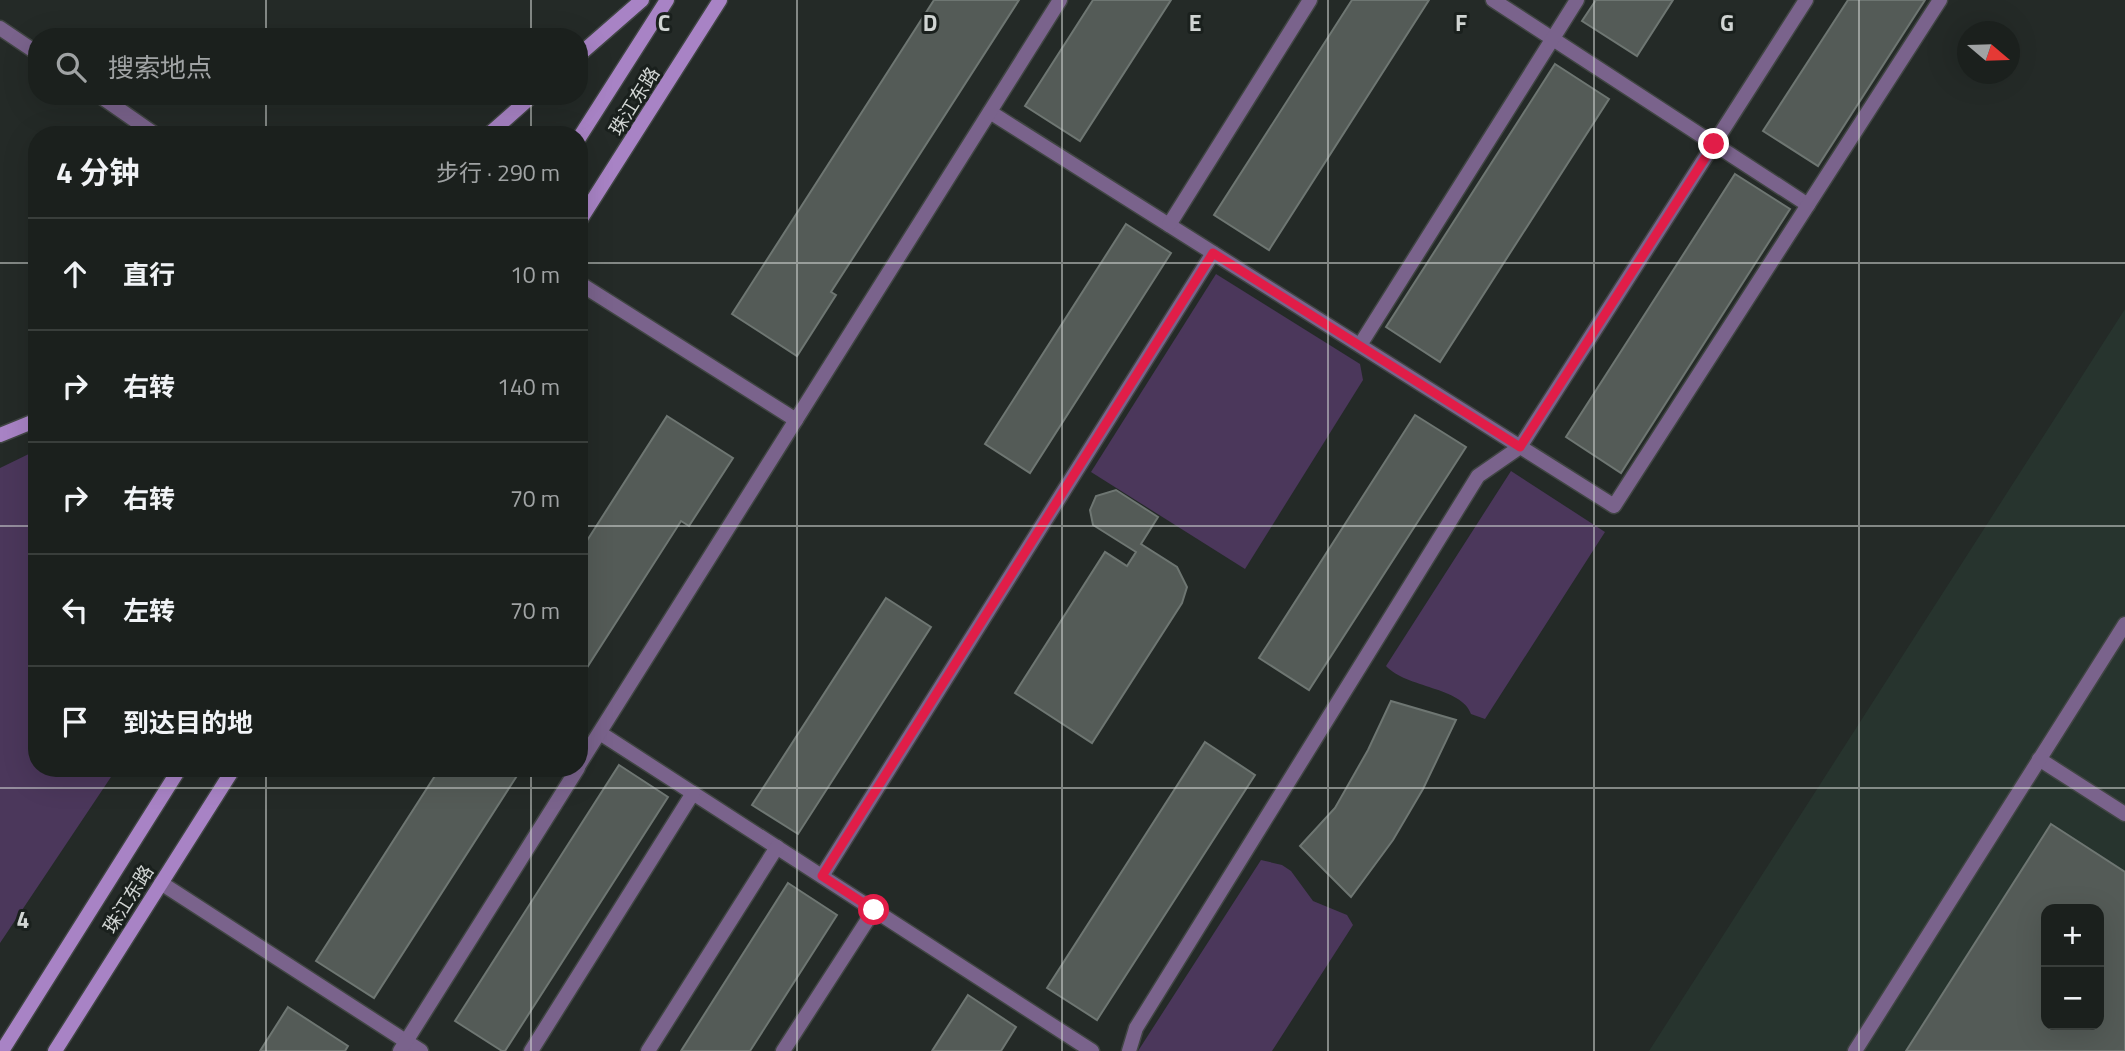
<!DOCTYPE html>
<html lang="zh">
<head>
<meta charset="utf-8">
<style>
	:root { --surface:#1b201d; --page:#242826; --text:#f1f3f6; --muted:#a0a3a4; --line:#393e3b }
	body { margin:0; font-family:"Titillium Web","Noto Sans SC",sans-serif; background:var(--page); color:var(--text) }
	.controls { position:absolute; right:21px; bottom:21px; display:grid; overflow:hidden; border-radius:14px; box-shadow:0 7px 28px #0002 }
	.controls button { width:63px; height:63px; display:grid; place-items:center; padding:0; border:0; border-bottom:2px solid var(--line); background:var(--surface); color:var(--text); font:35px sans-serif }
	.compass { position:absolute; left:1957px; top:21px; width:63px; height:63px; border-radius:50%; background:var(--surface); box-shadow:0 7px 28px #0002; rotate:109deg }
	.stop { position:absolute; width:21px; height:21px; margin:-16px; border:5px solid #e11d48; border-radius:50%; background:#fff }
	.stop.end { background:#e11d48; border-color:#fff; box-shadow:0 2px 7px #0008 }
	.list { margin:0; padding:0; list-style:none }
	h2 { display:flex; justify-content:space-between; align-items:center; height:91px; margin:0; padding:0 28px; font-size:30px }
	h2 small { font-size:23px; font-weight:400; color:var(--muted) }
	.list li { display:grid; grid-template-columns:46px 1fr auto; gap:21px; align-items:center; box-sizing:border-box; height:112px; padding:0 28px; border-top:2px solid var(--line) }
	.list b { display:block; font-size:26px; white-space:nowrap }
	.list em { font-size:23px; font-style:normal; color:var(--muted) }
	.icon { flex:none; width:38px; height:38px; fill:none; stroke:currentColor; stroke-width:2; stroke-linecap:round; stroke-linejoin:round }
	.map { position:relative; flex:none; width:2125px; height:1051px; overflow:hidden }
	.search { position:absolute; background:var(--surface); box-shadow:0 7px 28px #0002; left:28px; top:28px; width:560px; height:77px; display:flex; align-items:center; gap:18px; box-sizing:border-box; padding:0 24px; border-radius:28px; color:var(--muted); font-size:26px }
	.panel { position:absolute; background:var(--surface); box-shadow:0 7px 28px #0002; left:28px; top:126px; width:560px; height:651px; border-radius:28px }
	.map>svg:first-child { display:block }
	.built { fill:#27342e; fill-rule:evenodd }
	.green { fill:#4b375b }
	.building { fill:#545b57; stroke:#6e7672; stroke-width:2; fill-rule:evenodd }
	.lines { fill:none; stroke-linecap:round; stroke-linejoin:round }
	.lane-casing { stroke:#404543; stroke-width:17 }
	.street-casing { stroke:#404543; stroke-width:17 }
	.secondary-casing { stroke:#404543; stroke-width:17 }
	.lane { stroke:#7a638c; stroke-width:14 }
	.street { stroke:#7a638c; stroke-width:14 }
	.secondary { stroke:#a883c5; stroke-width:14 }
	.route { stroke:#e11d48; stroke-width:9 }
	.grid { fill:none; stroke:#d1d5d3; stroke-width:2; stroke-opacity:0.55 }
	.labels { text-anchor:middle; stroke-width:6; stroke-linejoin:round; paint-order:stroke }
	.street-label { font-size:19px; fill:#d1d5d3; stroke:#1a201d }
	.grid-label { font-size:23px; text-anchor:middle; font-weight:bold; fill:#d1d5d3; stroke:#1a201d; stroke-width:6; stroke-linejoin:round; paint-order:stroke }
</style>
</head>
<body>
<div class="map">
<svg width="2125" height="1051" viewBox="0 0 2125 1051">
	<rect width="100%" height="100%" fill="#242a27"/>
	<path class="built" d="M2125 309V1051H1649ZM2046 909H2099V1025H2046Z"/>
	<g class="green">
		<path d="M1216 274 1360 364 1363 380 1245 569 1091 472Z"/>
		<path d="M37 450V768H117L0 943V468Z"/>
		<path d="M1511 471 1605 532 1485 719 1471 714C1462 687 1406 688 1386 666Z"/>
		<path d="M1261 860 1282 865 1291 871 1313 901 1347 915 1353 925 1272 1051H1138Z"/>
	</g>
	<g class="building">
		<path d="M934 0H1019L831 292 836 295 797 356 732 314Z"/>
		<path d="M1093 0H1171L1080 141 1025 106Z"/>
		<path d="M1352 0H1429L1269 250 1214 215Z"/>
		<path d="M1596 0H1673L1637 56 1582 21Z"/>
		<path d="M1848 0H1925L1818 166 1763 131Z"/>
		<path d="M1555 64 1609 99 1440 362 1386 327Z"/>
		<path d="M1735 174 1790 209 1621 473 1566 437Z"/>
		<path d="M1126 224 1171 253 1030 473 985 444Z"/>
		<path d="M1415 415 1466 447 1309 690 1259 658Z"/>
		<path d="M667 416 733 458 689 526 681 521 579 680V553Z"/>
		<path d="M1116 490 1158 517 1141 544 1177 567 1187 587 1182 603 1092 743 1015 693 1105 552 1127 566 1136 552 1093 525 1090 510 1096 496Z"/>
		<path d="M886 598 931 627 798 834 752 805Z"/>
		<path d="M1391 701 1456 720 1423 789 1393 840 1351 897 1300 846 1335 808 1368 750Z"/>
		<path d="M1205 742 1255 775 1097 1020 1047 988Z"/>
		<path d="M619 765 668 797 505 1051H502L455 1021Z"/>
		<path d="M440 768H522L374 998 316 961Z"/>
		<path d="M2051 824 2125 872V1051H1906ZM2046 909H2099V1025H2046Z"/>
		<path d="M788 883 837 915 750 1051H681Z"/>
		<path d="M968 995 1016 1027 1001 1051H932Z"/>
		<path d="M288 1007 348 1046 345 1051H260Z"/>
	</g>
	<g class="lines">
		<defs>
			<g id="lane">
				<path d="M1493 0 1808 205"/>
				<path d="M990 112 1614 506 1940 0"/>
				<path d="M1169 225 1310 0"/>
				<path d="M579 283 796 420"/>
				<path d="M1360 345 1577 0"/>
				<path d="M600 733 1092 1051"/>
				<path d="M2039 759 2125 814"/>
				<path d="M579 765 1060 0"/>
				<path d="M822 876 1213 253"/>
				<path d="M161 883 421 1051"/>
				<path d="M400 1051 578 768"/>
				<path d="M531 1051 693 793"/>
				<path d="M648 1051 777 847"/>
				<path d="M783 1051 874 910"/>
				<path d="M1129 1051 1136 1028 1478 476 1520 447 1806 0"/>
				<path d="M1855 1051 2125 624"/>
			</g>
			<g id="street">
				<path d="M0 28 37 53"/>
				<path d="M100 96 156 135"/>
			</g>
			<g id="secondary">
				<path d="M579 55 642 0"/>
				<path d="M488 135 532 96"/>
				<path d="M579 138 667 0"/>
				<path d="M579 222 720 0"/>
				<path d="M0 435 37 420"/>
				<path d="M2 1051 180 768"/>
				<path d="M55 1051 234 768"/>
			</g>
		</defs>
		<use href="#lane" class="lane-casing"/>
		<use href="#street" class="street-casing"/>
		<use href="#secondary" class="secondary-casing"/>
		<use href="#lane" class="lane"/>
		<use href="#street" class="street"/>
		<use href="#secondary" class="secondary"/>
	</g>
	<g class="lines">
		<path class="route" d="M874 910 822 876 1213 253 1520 447 1714 144"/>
	</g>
	<path class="grid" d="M266 0V37M531 0V37M797 0V1051M1062 0V1051M1328 0V1051M1594 0V1051M1859 0V1051M266 96V135M531 96V135M0 263H37M579 263H2125M0 526H37M579 526H2125M266 768V1051M531 768V1051M0 788H2125"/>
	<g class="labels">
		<g class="street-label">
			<text transform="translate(634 101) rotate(-58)" y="7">珠江东路</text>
			<text transform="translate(128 899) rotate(-58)" y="7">珠江东路</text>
		</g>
	</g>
	<g class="grid-label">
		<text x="664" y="31">C</text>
		<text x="930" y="31">D</text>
		<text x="1195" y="31">E</text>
		<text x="1461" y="31">F</text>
		<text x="1727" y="31">G</text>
		<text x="23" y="928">4</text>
	</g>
</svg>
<div class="controls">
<button>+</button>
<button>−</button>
</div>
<svg class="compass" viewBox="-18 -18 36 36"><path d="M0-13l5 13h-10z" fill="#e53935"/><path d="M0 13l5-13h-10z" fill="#a0a3a4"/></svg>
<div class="stop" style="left:874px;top:910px"></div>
<div class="stop end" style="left:1714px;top:144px"></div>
<div class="search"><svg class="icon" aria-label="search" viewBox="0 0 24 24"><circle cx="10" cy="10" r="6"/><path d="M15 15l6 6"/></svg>搜索地点</div>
<section class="panel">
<h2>4 分钟<small>步行 · 290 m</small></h2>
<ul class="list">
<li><svg class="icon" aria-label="ahead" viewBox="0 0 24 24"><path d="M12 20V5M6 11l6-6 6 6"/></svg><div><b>直行</b></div><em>10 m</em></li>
<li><svg class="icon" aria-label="right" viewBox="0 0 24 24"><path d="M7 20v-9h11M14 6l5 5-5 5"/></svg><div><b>右转</b></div><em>140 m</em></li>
<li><svg class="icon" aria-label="right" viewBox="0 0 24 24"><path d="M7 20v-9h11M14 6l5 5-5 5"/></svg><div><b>右转</b></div><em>70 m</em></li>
<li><svg class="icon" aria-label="left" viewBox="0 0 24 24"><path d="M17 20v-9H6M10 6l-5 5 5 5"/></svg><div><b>左转</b></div><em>70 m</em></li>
<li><svg class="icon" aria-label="arrive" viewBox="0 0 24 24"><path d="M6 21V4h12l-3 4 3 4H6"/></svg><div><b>到达目的地</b></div></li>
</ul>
</section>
</div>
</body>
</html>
